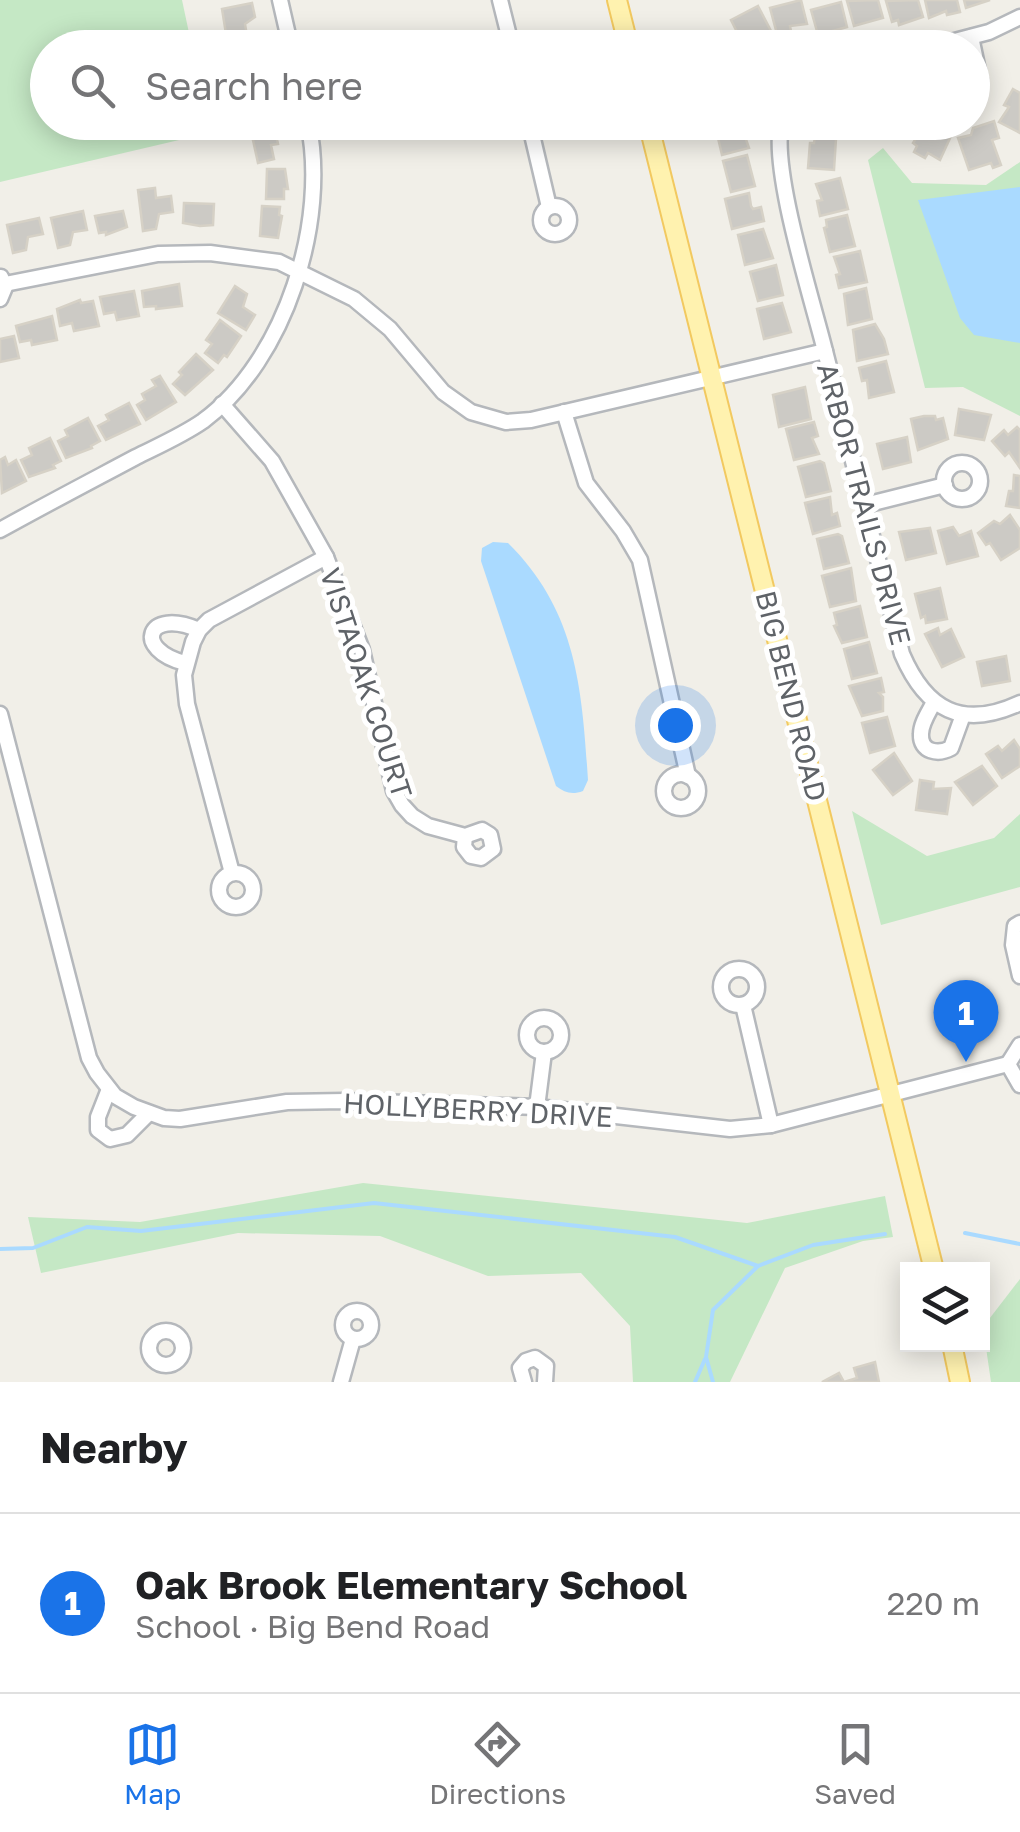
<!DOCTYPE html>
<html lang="en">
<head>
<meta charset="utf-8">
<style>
	:root { --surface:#fff; --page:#f6f6f6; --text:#202124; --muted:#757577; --line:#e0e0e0; --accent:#1a73e8 }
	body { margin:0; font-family:"Golos Text",sans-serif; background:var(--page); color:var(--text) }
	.controls { position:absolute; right:30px; bottom:30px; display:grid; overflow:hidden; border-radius:0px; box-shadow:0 5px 25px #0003 }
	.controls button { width:90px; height:90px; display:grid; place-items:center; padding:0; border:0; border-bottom:2px solid var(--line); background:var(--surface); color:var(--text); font:50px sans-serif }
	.you { position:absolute; left:675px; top:725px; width:35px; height:35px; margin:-25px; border:8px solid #fff; border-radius:50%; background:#1a73e8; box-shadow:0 0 0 15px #1a73e833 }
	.badge { display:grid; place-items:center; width:65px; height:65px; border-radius:50%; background:var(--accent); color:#fff; font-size:32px; font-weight:700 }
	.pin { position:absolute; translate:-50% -82px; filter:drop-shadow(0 2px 5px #0008) }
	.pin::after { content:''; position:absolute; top:52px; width:35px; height:30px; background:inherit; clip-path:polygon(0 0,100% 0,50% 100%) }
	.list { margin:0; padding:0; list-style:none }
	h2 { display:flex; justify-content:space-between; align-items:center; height:130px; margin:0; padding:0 40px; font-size:42px }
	h2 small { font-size:32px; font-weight:400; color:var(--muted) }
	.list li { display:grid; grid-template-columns:65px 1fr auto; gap:30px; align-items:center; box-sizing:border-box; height:180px; padding:0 40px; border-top:2px solid var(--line) }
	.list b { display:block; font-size:38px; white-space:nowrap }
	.list p { margin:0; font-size:32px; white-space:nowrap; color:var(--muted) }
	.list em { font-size:32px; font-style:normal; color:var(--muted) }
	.icon { flex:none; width:55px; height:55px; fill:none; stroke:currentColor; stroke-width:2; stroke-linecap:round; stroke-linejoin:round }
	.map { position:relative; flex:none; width:1020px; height:1382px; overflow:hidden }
	.search { position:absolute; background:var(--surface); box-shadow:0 5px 25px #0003; left:30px; right:30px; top:30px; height:110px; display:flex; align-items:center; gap:25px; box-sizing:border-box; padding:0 35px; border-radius:55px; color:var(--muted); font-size:38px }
	.sheet { height:310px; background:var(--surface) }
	nav { display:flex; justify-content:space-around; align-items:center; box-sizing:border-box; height:140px; border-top:2px solid var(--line); background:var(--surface); font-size:28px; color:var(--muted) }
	nav a { display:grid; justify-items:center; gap:5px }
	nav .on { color:var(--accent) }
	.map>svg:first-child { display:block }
	.green { fill:#c5e8c5 }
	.water { fill:#aadaff }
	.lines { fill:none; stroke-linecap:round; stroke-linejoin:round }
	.stream { stroke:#aadaff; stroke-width:4 }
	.building { fill:#cccac5; stroke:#d6d1c6; stroke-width:2.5 }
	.minor-casing { stroke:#b5b8bc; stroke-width:19 }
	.major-casing { stroke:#f2c960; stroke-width:22 }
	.minor { stroke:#fff; stroke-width:14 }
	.major { stroke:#fff2af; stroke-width:18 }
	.labels { text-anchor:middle; stroke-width:10; stroke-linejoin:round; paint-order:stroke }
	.street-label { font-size:28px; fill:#5f6368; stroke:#fff }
</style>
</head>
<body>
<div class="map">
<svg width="1020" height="1382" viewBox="0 0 1020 1382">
	<rect width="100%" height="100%" fill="#f1efe8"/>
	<g class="green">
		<path d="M0 0H182L192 47 48 48V122L207 123 209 133 0 182Z"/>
		<path d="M883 148 912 183 986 185 1020 162V416L963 387 925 388 868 160Z"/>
		<path d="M852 811 927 856 994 838 1020 814V887L881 925Z"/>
		<path d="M363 1183 747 1223 885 1196 893 1237 863 1241 785 1268 730 1382H633L630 1326 581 1273 488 1276 380 1236 238 1233 41 1273 28 1217 140 1222Z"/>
		<path d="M1020 1279V1382H991L983 1327Z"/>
	</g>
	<g class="water">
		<path d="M1020 187V343L974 335 960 318 918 200Z"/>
		<path d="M493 542 508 543C577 611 582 689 588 780L583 791C572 795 565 793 556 786L481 561 482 548Z"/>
	</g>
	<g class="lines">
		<g class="stream">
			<path d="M965 1233 1020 1244"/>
			<path d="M0 1249 33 1248 87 1227 141 1231 374 1203 675 1237 758 1266"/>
			<path d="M695 1382 705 1359"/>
			<path d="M713 1382 706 1357 713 1310 758 1266 813 1245 885 1234"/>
		</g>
	</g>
	<g class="building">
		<path d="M801 0 807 24 790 26 791 31 777 34 770 8Z"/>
		<path d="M878 0 883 18 854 26 847 1Z"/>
		<path d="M918 0 923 17 899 25 898 20 892 22 886 1Z"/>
		<path d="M925 0H957L960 12 947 15 946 11 929 18Z"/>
		<path d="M964 0H990L966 8Z"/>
		<path d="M841 2 847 27 818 35 811 10Z"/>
		<path d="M252 3 255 17 245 24 247 36 227 40 222 9Z"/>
		<path d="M758 6 771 31 743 44 731 20Z"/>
		<path d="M711 34 735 44 734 48H706Z"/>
		<path d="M1013 89 1020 93V133L999 122 1009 107 1004 105Z"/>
		<path d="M994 121 999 138 992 140 1001 165 993 168 991 163 969 170 958 138 971 135 973 128Z"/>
		<path d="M725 122H740L749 148 722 155 715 125Z"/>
		<path d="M918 122H928L951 136 940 160 928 153 925 158 914 152 917 146 913 143 919 134 913 131Z"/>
		<path d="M279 124 282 138 277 139 278 144 271 145 274 159 258 163 251 131Z"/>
		<path d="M815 137 836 139 834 170 808 168 810 143H814Z"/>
		<path d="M747 155 755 186 731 192 723 161Z"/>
		<path d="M267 169H285L288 189H284V199H266Z"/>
		<path d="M840 178 848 209 820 216 817 201 822 200 816 184Z"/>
		<path d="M155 188 156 198 171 196 173 212 159 214 156 229 143 231 138 190Z"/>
		<path d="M749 193 751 206 753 209 761 207 764 221 732 229 725 199Z"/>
		<path d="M184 203 214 204 213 225 200 226 183 223Z"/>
		<path d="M262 206 280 207 279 215 282 216 278 238 260 236Z"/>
		<path d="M83 211 87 230 73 232 70 245 58 248 51 218Z"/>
		<path d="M123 211 127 227 106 235V232L99 233 95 216Z"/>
		<path d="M847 215 855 246 830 252 824 228 827 227 826 220Z"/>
		<path d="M39 218 43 234 28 237 26 250 13 253 7 225Z"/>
		<path d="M763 229 773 258 745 265 738 235Z"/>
		<path d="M860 251 867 282 839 288 836 275 840 274 834 257Z"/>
		<path d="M776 265 783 295 758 301 750 272Z"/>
		<path d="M179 284 182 306 156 309V306L144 307 142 291Z"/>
		<path d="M235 286 247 294 243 307 255 315 246 330 218 313Z"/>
		<path d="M866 288 872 319 848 325 844 294Z"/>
		<path d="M134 291 139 316 117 320 115 312 104 314 100 297Z"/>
		<path d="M80 300 81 303 93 301 99 326 74 331 72 323 60 326 57 309Z"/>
		<path d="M782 303 791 332 764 339 757 309Z"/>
		<path d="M52 316 57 340 32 345 31 340 20 342 16 326Z"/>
		<path d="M220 320 241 336 227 357 224 355 218 363 205 353 212 344 206 340Z"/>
		<path d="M875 324 884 339 888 354 857 361 853 330Z"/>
		<path d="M14 336 19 358 0 362V339Z"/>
		<path d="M196 354 213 370 185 395 173 384 182 375 179 372Z"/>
		<path d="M886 361 894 392 869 398 867 380 862 381 859 368Z"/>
		<path d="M160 376 176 402 146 420 137 405 145 400 142 394 156 386 152 380Z"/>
		<path d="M805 387 811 419 779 427 773 395Z"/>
		<path d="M129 403 140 424 106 440 98 426 109 420 106 415Z"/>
		<path d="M959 409 991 415 984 440 955 435Z"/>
		<path d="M924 416H935L936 420 943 418 948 439 918 450 911 419Z"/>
		<path d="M88 418 100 441 91 446 92 448 66 458 58 441 68 436 65 430Z"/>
		<path d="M814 422 818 436 812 438 819 454 794 460 786 429Z"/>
		<path d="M1017 427 1020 430V468L1009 452 1005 456 992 441 1004 430 1008 435Z"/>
		<path d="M907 437 911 462 883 469 877 444Z"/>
		<path d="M50 438 61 461 53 465 55 468 29 477 21 460 32 455 29 448Z"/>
		<path d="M5 457 8 465 16 460 26 481 2 493 0 460Z"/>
		<path d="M820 461 824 463 831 491 806 497 798 467Z"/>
		<path d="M1014 475 1020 476V508L1006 506 1009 491H1013Z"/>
		<path d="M830 497 832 515 837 513 840 526 813 534 805 503Z"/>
		<path d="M1010 515 1020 530V548L1001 560 990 543 986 545 978 533 994 521 1000 524Z"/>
		<path d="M953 527 959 536 971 531 978 556 947 564 938 531Z"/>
		<path d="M930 528 936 553 906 560 899 532Z"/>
		<path d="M838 534 842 536 849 563 824 569 817 539Z"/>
		<path d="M851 568 856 601 830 607 822 576Z"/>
		<path d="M940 588 947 619 926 623 925 616 921 618 915 594Z"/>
		<path d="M860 606 867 637 842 643 834 626 837 625 834 613Z"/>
		<path d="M938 628 940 635 951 629 964 657 942 667 925 634Z"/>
		<path d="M869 642 877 673 852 679 844 649Z"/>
		<path d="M1006 656 1010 681 982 686 977 662Z"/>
		<path d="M881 678 884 692 879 693 883 697V711L862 716 849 686Z"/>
		<path d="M887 717 895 746 870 753 862 723Z"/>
		<path d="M1014 740 1020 749V766L1002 778 986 754 998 746 1002 751Z"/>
		<path d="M894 753 912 781 893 795 873 770Z"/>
		<path d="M982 766 997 786 973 805 955 782Z"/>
		<path d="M920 780 934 782 933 789 951 788 947 814 916 810Z"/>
		<path d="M875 1362 879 1382H822L839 1373 844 1382 857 1378 854 1368Z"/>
	</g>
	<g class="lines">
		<defs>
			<g id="minor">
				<path d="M280 0 291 48"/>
				<path d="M500 0 512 48"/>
				<path d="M971 37 980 80 972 96"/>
				<path d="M928 48 989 32 1020 17"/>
				<path d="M529 122 549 207"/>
				<path d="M782 122C769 165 813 302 825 351"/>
				<circle cx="555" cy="220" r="14"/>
				<path d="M5 284 158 254 210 253 279 262 354 299 390 329 443 392 471 412 506 422 531 420 825 351 902 654C926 710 962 730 1020 703"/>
				<path d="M0 299 5 287 1 277"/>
				<path d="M222 404 272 461 326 557 362 650 394 791 402 805 412 816 428 826 465 836 482 830 490 835 493 849 481 858 471 856 464 847 465 836"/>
				<path d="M564 412 586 483 623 531 640 560 688 776"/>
				<circle cx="962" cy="481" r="18"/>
				<path d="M865 505 945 485"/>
				<path d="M0 530C45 505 91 481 136 457 158 446 183 435 203 421 286 360 329 220 308 122"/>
				<path d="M185 663C133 650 146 607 199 630"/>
				<path d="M934 702C929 712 921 723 921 734 920 752 938 755 951 748L963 715"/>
				<path d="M0 714 89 1058 97 1073 115 1096 134 1107 164 1118 180 1119 287 1102 344 1101 537 1107 730 1129 771 1125 1008 1064"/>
				<circle cx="681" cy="791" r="17"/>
				<path d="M232 873 187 704 184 675 193 642 199 630 209 620 326 557"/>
				<circle cx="236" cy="890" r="17"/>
				<path d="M1020 923 1015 926 1013 945 1020 976"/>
				<circle cx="739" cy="987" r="18"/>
				<path d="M743 1005 771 1125"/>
				<circle cx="544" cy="1035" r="17"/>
				<path d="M1020 1045 1008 1064 1020 1085"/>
				<path d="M109 1089 98 1117V1130L110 1139 127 1135 149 1113"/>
				<path d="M537 1107 544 1052"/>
				<circle cx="357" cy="1325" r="14"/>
				<circle cx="166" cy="1348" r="17"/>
				<path d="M341 1382 353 1339"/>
				<path d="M524 1382 520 1368 526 1361 535 1358 546 1366 545 1382"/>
			</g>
			<g id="major">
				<path d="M617 0 629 48"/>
				<path d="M648 122 934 1270"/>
				<path d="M952 1344 960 1382"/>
			</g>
		</defs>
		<use href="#minor" class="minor-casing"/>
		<use href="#major" class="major-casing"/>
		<use href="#minor" class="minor"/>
		<use href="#major" class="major"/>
	</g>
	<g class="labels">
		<g class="street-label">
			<text transform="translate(864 504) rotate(75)" y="10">ARBOR TRAILS DRIVE</text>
			<text transform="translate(366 683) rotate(72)" y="10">VISTAOAK COURT</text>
			<text transform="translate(791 696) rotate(76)" y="10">BIG BEND ROAD</text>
			<text transform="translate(478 1110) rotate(3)" y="10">HOLLYBERRY DRIVE</text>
		</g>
	</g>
</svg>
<div class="controls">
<button><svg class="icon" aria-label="layers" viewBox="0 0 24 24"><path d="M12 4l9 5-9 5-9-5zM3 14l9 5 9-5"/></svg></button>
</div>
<div class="you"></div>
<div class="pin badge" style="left:966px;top:1062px">1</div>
<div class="search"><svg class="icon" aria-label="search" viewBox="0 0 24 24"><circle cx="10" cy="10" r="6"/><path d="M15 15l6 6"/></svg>Search here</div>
</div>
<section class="sheet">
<h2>Nearby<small></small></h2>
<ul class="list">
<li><span class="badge">1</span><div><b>Oak Brook Elementary School</b><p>School · Big Bend Road</p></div><em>220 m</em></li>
</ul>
</section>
<nav>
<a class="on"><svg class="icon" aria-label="map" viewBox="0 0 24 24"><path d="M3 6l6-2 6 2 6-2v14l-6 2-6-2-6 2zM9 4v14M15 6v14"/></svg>Map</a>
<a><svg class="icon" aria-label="directions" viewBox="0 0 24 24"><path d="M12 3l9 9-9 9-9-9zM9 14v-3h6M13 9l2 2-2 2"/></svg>Directions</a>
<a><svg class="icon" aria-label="saved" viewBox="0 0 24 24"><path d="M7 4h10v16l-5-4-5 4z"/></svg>Saved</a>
</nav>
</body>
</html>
